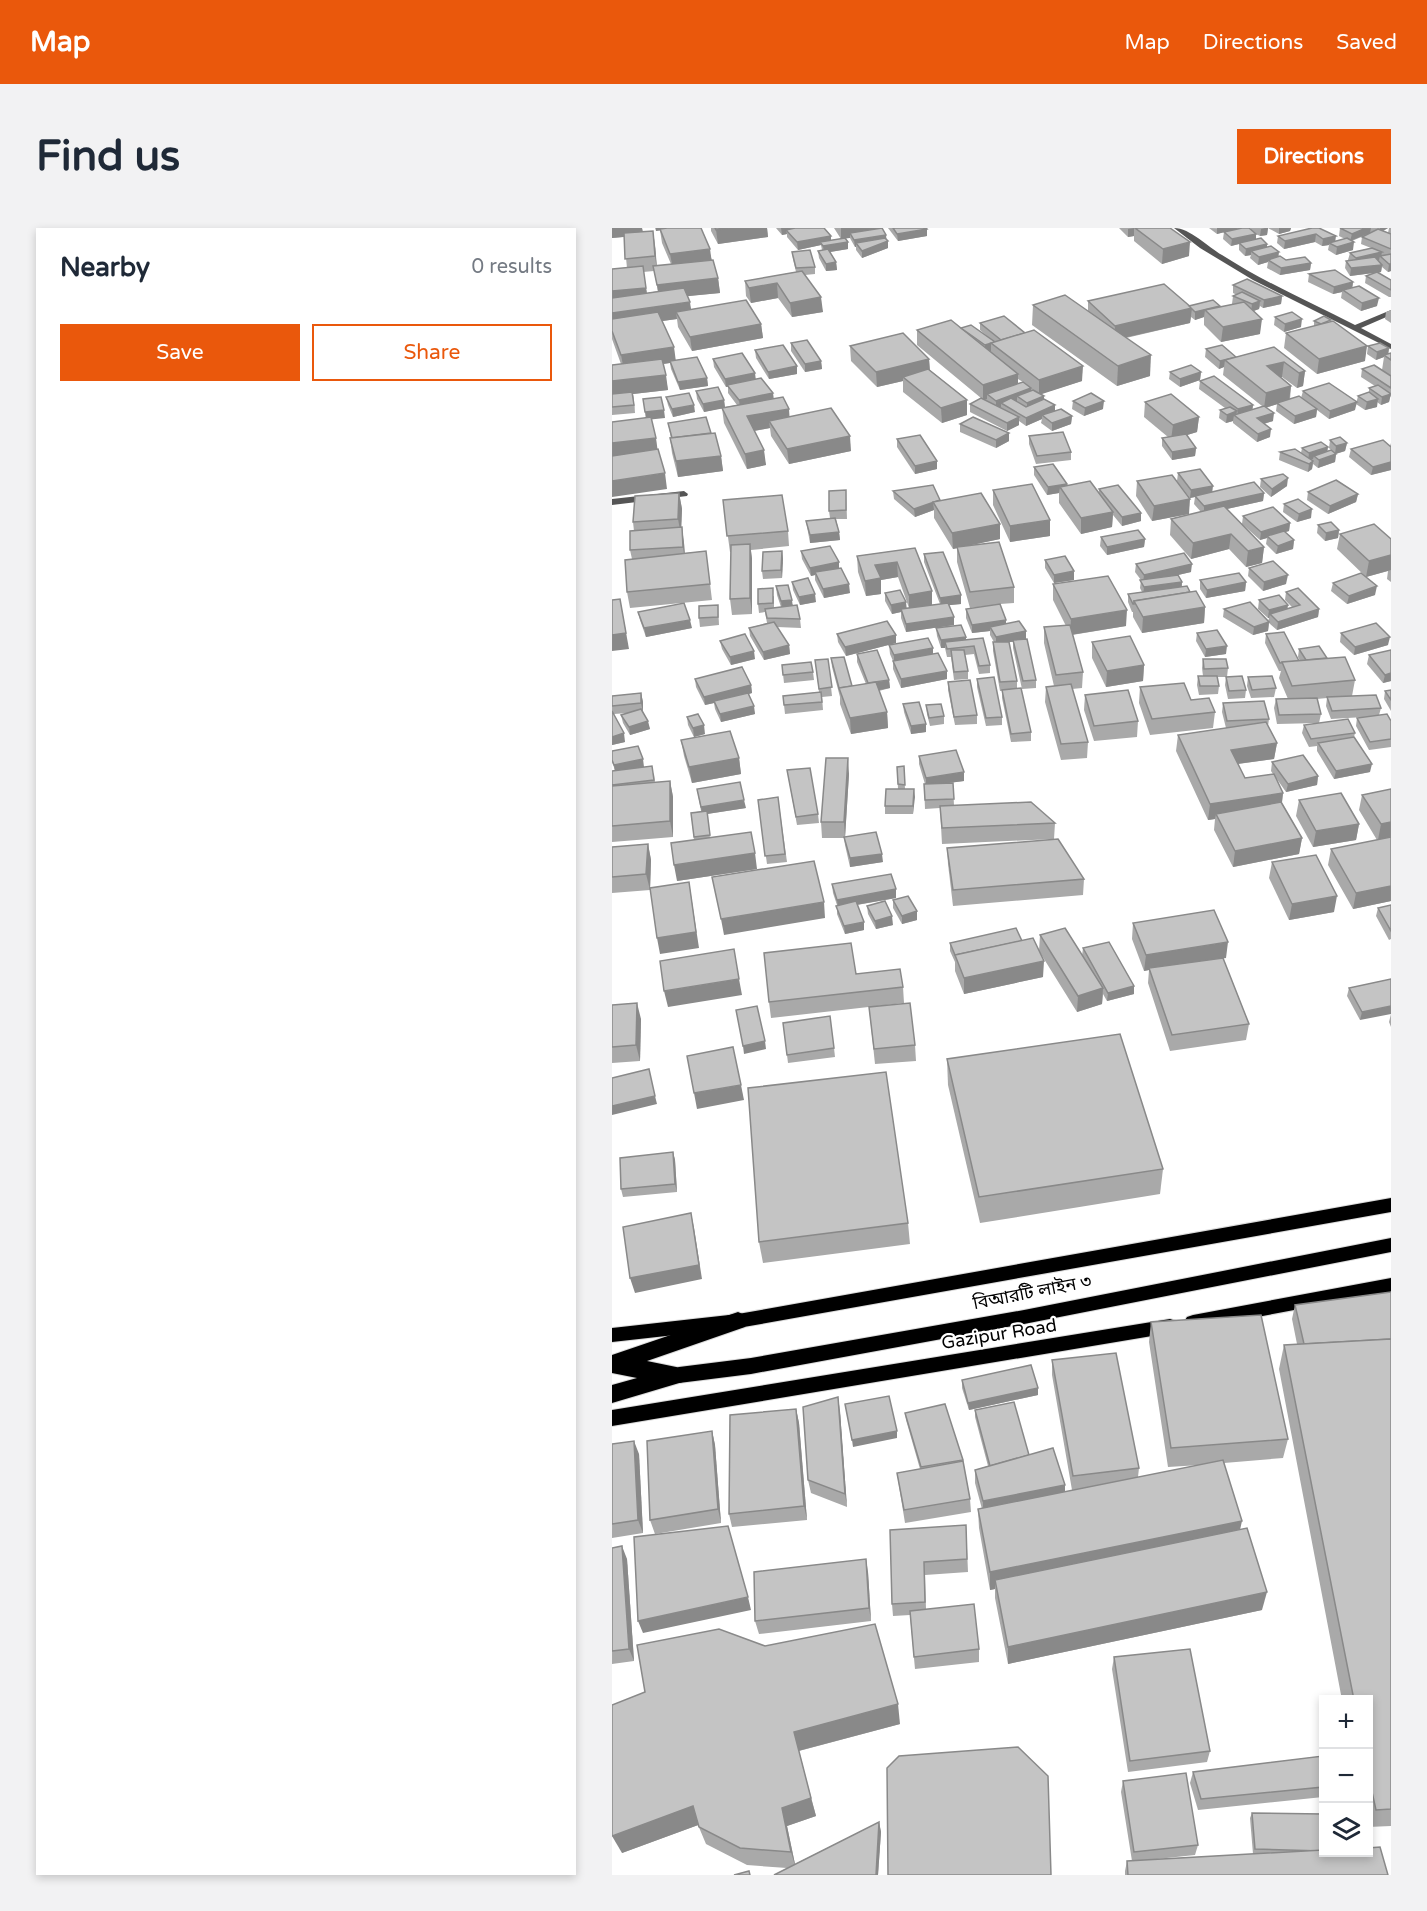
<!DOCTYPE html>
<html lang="en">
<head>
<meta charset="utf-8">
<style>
	:root { --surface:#fff; --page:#f2f2f3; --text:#1f2937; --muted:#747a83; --line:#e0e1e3; --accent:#ea580c }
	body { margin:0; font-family:"Varela Round","Noto Sans Bengali",sans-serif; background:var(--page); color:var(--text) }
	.controls { position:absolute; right:18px; bottom:18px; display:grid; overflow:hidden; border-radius:0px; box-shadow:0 3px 9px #0003 }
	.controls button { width:54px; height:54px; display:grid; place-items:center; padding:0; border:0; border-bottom:2px solid var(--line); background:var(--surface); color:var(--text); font:30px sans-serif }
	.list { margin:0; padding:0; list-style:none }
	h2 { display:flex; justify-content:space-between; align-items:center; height:78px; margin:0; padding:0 24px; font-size:26px }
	h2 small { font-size:20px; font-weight:400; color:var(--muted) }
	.actions { display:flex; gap:12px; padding:18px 24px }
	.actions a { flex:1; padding:14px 0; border:2px solid var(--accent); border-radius:0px; text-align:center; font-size:21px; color:var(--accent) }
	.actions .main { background:var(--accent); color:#fff }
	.icon { flex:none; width:33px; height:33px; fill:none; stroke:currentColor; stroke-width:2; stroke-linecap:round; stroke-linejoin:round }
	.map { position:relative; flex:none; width:779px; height:1647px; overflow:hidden; border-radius:0px }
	header { display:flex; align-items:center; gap:36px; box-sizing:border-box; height:84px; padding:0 30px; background:var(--accent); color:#fff }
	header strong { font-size:28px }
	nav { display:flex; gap:33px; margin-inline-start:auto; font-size:21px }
	.intro { display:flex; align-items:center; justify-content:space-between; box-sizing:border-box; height:144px; padding:0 36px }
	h1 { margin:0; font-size:42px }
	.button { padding:15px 27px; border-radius:0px; background:var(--accent); color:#fff; font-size:21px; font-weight:700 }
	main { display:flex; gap:36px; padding:0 36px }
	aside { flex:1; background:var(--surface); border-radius:0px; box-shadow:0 3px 9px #0003 }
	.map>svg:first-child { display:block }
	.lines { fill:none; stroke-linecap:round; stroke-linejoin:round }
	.primary-casing { stroke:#dbdbdb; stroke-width:2 }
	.motorway-casing { stroke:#dbdbdb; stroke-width:2 }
	.minor { fill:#555; fill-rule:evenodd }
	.primary { fill:#000; fill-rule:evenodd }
	.motorway { fill:#000; fill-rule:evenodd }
	.wall { fill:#a9a9a9; fill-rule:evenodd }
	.shaded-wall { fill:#898989 }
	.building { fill:#c4c4c4; stroke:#898989; stroke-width:1.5 }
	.labels { text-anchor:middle; stroke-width:4.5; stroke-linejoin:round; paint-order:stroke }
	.street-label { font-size:18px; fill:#000; stroke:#fff }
</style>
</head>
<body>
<header>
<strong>Map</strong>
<nav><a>Map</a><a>Directions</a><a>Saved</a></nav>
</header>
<div class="intro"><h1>Find us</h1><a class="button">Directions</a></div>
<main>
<aside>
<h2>Nearby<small>0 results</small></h2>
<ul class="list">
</ul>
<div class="actions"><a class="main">Save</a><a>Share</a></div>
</aside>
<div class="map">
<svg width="779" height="1647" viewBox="0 0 779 1647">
	<rect width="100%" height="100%" fill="#fff"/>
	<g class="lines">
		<defs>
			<g id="primary">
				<path d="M779 970V984L126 1100 0 1114V1100L126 1086Z"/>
				<path d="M779 1010V1024L412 1096 139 1146 67 1155 61 1152 58 1147 61 1142 67 1139 139 1130 412 1082Z"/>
				<path d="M779 1050V1064L581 1101 575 1099 572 1094 575 1089 581 1087Z"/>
				<path d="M558 1091 564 1093 567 1098 564 1103 558 1105 0 1198V1182Z"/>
			</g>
			<path id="motorway" d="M126 1084 133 1087 136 1093 133 1099 35 1133 74 1141 77 1147 74 1153 0 1175V1157L25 1150 0 1145V1127Z"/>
		</defs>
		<use href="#primary" class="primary-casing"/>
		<use href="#motorway" class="motorway-casing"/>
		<g class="minor">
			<path d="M562 0C578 0 596 19 610 27 652 54 698 74 743 97L779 82V87L749 100 779 116V121L641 52 588 20Z"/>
			<path d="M72 263 76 266 75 268 0 277V271Z"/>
		</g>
		<use href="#primary" class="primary"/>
		<use href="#motorway" class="motorway"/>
	</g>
	<g class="wall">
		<path d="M0 0H30L31 4 43 17 45 38 59 36 50 15 48 2 44 3 43 0H89L106 50 108 65 75 68 79 81 149 96 151 110 80 123 66 99 65 91 50 93 63 132 95 150 96 158 68 162 59 141 58 135 51 136 56 162 21 166 23 185 0 187V137L9 136 0 111V41L15 40 12 9 0 10ZM42 43 46 63 35 65 31 44Z"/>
		<path d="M99 0H155L156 9 106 16 99 3Z"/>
		<path d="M164 0H212L219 8V12L229 11 222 0H269L274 7 276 20 250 30 244 22V19H243L239 12 238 10H234L236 14V21L218 24 224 34 225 42 214 43 207 30 206 23 210 22 209 17 186 22 175 9V6L170 7Z"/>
		<path d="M276 0H314L315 8 286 13Z"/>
		<path d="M507 0H558L577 28 550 36 522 13V8L516 9Z"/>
		<path d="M597 0 638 1 639 0H679L678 3 667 6 656 0 655 7 648 8 644 6V11L655 16V19L667 28 674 32 699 35 698 42 668 47 655 40 656 34 646 37 638 30 639 27 633 28 627 22V16L619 18 611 11 612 4 605 6Z"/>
		<path d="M700 0 724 13 733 11 727 8 728 0H776L771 3 776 5 777 0H779V43L776 44 770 39 769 44 766 45 779 52V69H777L753 55 754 48 761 45 738 48 733 40 734 33 736 32 738 25 759 20 749 16 750 9 756 6 740 13 741 22 724 27 716 22 717 17 710 18 703 14 672 21 665 15 666 8Z"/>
		<path d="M180 24 203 39V46L193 47 211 84 180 89 166 70 139 75 134 68 133 53 184 44 181 31Z"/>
		<path d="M697 46 741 54 740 60 765 78 749 83 729 70 730 64 721 66 696 54Z"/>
		<path d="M621 57 670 68 669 76 651 80 648 78 647 81 641 83 648 106 609 114 592 97V89L583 92 579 89 578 95 514 110 538 148 505 158 420 97 421 77 476 83V73L608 79 622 76H620L621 68 625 67 621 65Z"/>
		<path d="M779 82V95L773 91 774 84Z"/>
		<path d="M663 89 689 99 672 104 662 97Z"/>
		<path d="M702 93 719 94 753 133 705 146 672 120 674 105 702 98Z"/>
		<path d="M368 95 470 153 428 166 432 168V171L443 177V183L460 188 459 196 440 203 429 195 430 191 414 198 407 193V197L395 203 358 184V176L369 170 305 117V102L349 100 376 109 368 102ZM406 151 411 154 406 156Z"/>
		<path d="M179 115 209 133 210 141 193 144 179 123Z"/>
		<path d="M238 118 317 131 318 142 355 172V187L330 195 291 164V153L265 159 239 133Z"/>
		<path d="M756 118 777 120 776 126 779 125V169L778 168 777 174 769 177 765 174V179L753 182 744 176 746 168 757 164V160L763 158 749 149 750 141 775 146 770 142 772 129 764 132 755 126Z"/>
		<path d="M662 119 693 143 691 158 685 160 670 149H668L679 158 678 172 689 170 691 163 743 182 717 191 705 182 704 189 682 196 664 183 665 176 654 180 661 193 652 196 658 209 645 214 621 195V193L614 195 607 190 608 182 613 180 587 161 588 153 641 177 640 182 650 178 611 147 612 139 607 141 593 129 594 121 624 129Z"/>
		<path d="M143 122 185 146 157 151 144 130Z"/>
		<path d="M101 131 144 151 178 189 239 223 177 236 159 208 158 200 142 203 154 237 135 241 112 195 110 180 92 184 85 171 84 163 112 172 113 179 125 177 116 165V158L114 159 102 139Z"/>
		<path d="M558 144H589L588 152 568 159 557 151Z"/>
		<path d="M54 169 83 184 61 189 56 177Z"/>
		<path d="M461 173 491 181 472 188 460 181Z"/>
		<path d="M533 174 587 189 585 204 575 207 584 220 583 228 560 232 550 218V210L556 209 532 189Z"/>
		<path d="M56 195 99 205 109 228 111 243 66 249 60 225 58 210H59Z"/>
		<path d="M348 196 397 213 384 220 348 204Z"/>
		<path d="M417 208 459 224V232L424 236 417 216Z"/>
		<path d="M285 211 325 241 303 246 285 219Z"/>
		<path d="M718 212 735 215 733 223 724 226 723 234 706 240 701 236 700 241 696 244 667 232 668 224 689 225 690 220 715 223 719 222 717 220Z"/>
		<path d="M779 215V242L759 247 737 229 739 221 778 218Z"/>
		<path d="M422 239 454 258 487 265V261L529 285V293L510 298 501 287 500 299 469 306 447 275V265L435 267 422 247Z"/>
		<path d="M566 245 600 264 652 265 651 273 615 281 652 319 650 335 634 339 617 321 579 331 558 307 559 291 589 284 582 276 583 269 578 270 565 253Z"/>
		<path d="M649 251 675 258 659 269 648 259Z"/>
		<path d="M525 253 577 286 540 293 524 268Z"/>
		<path d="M234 262 235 291H224L227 304 228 312 198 315 194 293 218 290 217 283Z"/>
		<path d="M381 262 438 308 398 314 381 277Z"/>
		<path d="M281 263 328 273 388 296V311L359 317 402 359V375L388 376 394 392V395L414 403V411L424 452V460L410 461 401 420V414H397L405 453V461L419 504V513L399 514 390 470V463H388L381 423V414H382L378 407V403L360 405 354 390V381L385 377 358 380 345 334V320L341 321 322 290V282L303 289 282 271Z"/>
		<path d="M696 264 746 266 744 274 716 286 695 272Z"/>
		<path d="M67 265 70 281 69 300 72 315 73 325 94 323 100 372 18 380 15 364 20 331 18 322 22 303 21 294Z"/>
		<path d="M111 272 176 303 177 318 139 322 140 331V386L120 387 118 371 119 324H118Z"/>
		<path d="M672 276 699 290 685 294 671 284Z"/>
		<path d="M631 288 678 295 677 303 673 304 682 312 681 321 664 326 654 316 655 310 648 312 630 296Z"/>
		<path d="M706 297 727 302 726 310 713 313 705 305Z"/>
		<path d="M728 306 779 311V354L775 351 776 343 754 349 725 321Z"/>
		<path d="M489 309 533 311 532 319 495 327 488 318Z"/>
		<path d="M303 320 320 363V377L328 376 312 334V326L349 367V376L337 377 342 389V397L294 404 289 390V384L280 386 273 373V365L295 381 297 380 286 349 269 352V366L254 368 246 344 245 328Z"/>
		<path d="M170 323 171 331 170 350 151 351 150 343Z"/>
		<path d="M189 323 227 334V340L238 365 212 370 203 352V347L199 348 190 331Z"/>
		<path d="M433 332 462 352 442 355 433 340Z"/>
		<path d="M524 336 579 344 566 347 570 354V359L578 364 593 379 592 395 530 405 521 389V384H520L516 374V366L530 364 528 360 529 352 523 344Z"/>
		<path d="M637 340 674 356 651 363 636 348Z"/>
		<path d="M588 352 634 354 633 363 594 370 588 361Z"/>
		<path d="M180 354 204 374 188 377 181 362Z"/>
		<path d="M721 355 763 367 735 376 719 363Z"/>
		<path d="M441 356 514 398 460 407 471 444 470 460 460 461 476 514 475 530 449 532 433 474 434 459 442 458 432 415V399L454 398 441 372Z"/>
		<path d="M164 358 181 377 188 391 189 400 165 399 177 417 178 426 152 432 138 408 137 400 155 395 153 384 147 385 146 376 162 368V380L169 379 165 367Z"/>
		<path d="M674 364 707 381 706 389 665 402 657 395 656 403 641 407 611 389 612 381 656 394 657 390H656L646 381 647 372 676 380 680 379 673 372Z"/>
		<path d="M106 377 107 397 88 399 87 390Z"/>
		<path d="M26 384 80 400 34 409 28 392Z"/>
		<path d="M324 400 354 412 371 410 378 437V445L367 446 362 426 353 427 356 443V451L342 452 339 429H335L333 420H329L325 408Z"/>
		<path d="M585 405 614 426 593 429 584 413Z"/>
		<path d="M729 405 776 417 742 427 728 414Z"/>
		<path d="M225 406 284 415 234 428 226 414Z"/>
		<path d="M654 406 687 433H688L686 429 687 421 715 430 743 452 740 468 769 480 767 487 779 493V519L757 522 744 498 745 490 752 489 719 491 714 478 715 470 705 471 709 486 707 495 665 496 662 480 664 471H676L667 450 669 443H667L653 415Z"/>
		<path d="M108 413 143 431 119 437 110 421Z"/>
		<path d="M480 414 532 437 531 453 494 459 480 430Z"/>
		<path d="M277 417 321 420V426L335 451 289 460 281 441V433L278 426Z"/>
		<path d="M779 422V453L771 455 755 436 757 427Z"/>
		<path d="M245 426 277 452 278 460 267 463 275 484 276 500 239 506 228 476V469L220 439 219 430 240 458 254 456 245 434Z"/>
		<path d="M216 431 220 468 210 469 211 482 173 486 171 468 207 464 203 432Z"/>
		<path d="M591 431 616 440 615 449H605L607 458 606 466 587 467 585 457 586 448H591L590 440Z"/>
		<path d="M170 437 201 444 202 452 172 455Z"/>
		<path d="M614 449 634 462 633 470 616 471 613 457Z"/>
		<path d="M636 449 664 460 662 469 639 470 635 458Z"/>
		<path d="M83 451 139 457 140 465 137 466 143 486 109 494 103 481 102 475 93 477 84 459Z"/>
		<path d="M365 451 390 489V497L374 498 365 459Z"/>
		<path d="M336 454 365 487V496L343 497 336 462Z"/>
		<path d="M528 459 579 472 603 484 601 500 538 507 527 475Z"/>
		<path d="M779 462V483L772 471 773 463Z"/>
		<path d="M29 465 31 474V484L38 501 18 507 11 495 9 487 16 485 2 486 13 514 0 517V468Z"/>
		<path d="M473 467 526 493 525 509 482 513 472 482Z"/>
		<path d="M611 475 657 491 656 498 665 515 662 531 626 536 633 550 661 546 659 543 660 534 706 548 705 557 674 564 662 547 671 565 670 575 690 610 687 626 621 639 602 602 603 591 596 592 564 523 566 507 614 500 610 484Z"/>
		<path d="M291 476 314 496V504L299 506 292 484Z"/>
		<path d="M314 477 332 488V496L318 498 315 486Z"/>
		<path d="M75 489 93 506 82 509 76 497Z"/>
		<path d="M692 497 743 505 742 509 758 544 722 551 705 523V518L697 519 690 505Z"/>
		<path d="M69 512 127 530 129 546 80 555 72 528Z"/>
		<path d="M0 523 32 539 42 546 43 555 58 553 61 569V609L0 614V543L3 542 0 534Z"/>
		<path d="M307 528 352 553 335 555H341L342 578 443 595 442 611 330 616 328 580 313 581 312 556H313L307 536Z"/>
		<path d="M292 538 293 561H302L301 586H273V578L286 561 285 539Z"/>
		<path d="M175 542 206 586 207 595 185 597Z"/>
		<path d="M237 546 233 609 271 634 238 639 233 617 232 610H210L209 594Z"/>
		<path d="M85 561 134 580 95 586 98 610 145 641 65 653 82 612 79 585 89 583Z"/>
		<path d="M779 561V673L741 681 716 637 719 621 765 612 747 582 750 567Z"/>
		<path d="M166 569 175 634 155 636 146 572Z"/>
		<path d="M687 572 747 596 744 612 701 619 684 588Z"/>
		<path d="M36 616 39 632 38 662 0 665V619Z"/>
		<path d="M335 620 472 651 471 667 341 678 336 636Z"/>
		<path d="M660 634 722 684 677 692 657 650Z"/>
		<path d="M220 656 284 661V670L245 677 252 702 233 706 225 686V677L221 665Z"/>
		<path d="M281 672 305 692 290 696 281 680Z"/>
		<path d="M779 677V711L777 712 764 688 766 680Z"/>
		<path d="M255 678 281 697 264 701 256 686Z"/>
		<path d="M521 695 614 730H611L637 796 634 812 558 823 536 755 537 742 532 743 520 711Z"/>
		<path d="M428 707 470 728 471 720 522 758V766L495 773 491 766 490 776 465 784 427 723Z"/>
		<path d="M410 713 431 749 352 766 343 743V734L338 723V715Z"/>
		<path d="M244 746 291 759 292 775 159 790 157 774Z"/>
		<path d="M779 751 748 792 735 768 737 760Z"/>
		<path d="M0 777 29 791 28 833 0 835Z"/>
		<path d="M257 779 303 817 304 833 263 836Z"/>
		<path d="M779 786V799L777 794Z"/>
		<path d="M171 795 222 820 223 829 176 835Z"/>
		<path d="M335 831 551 941 548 966 368 995 336 857Z"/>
		<path d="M61 924 63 932 65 964 11 969 9 961Z"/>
		<path d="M296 995 298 1016 151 1035 147 1014Z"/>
		<path d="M779 1064V1598L756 1599V1472H730L667 1141 672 1117 685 1116 680 1091 683 1077Z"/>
		<path d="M539 1094 676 1211 671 1230 612 1235 628 1302 650 1382 396 1436 383 1370V1361L378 1362 367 1300 366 1281H370L363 1255V1242L376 1238 363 1189V1182L453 1264 469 1261 460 1262 440 1147V1132L527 1240 526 1249 588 1237 556 1239 537 1114Z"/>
		<path d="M350 1152 426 1160V1167L357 1182 350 1160Z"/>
		<path d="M184 1181 187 1195 195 1292 120 1299 117 1286Z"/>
		<path d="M228 1183 235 1279 199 1265 196 1252Z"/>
		<path d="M293 1185 351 1232 358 1271 359 1284 293 1295 287 1258 285 1245 308 1241 294 1192Z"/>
		<path d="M100 1203 103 1217 109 1295 43 1306 38 1292Z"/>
		<path d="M0 1216 27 1226 31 1305 0 1310Z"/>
		<path d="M354 1297 356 1344 313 1347 314 1381 367 1421V1434L303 1441 298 1387 281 1388 280 1376 278 1302Z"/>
		<path d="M0 1320 15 1331 22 1433 0 1436Z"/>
		<path d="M256 1344 259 1393 147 1406 143 1393Z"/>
		<path d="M502 1429 598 1523 595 1534 516 1544 500 1441Z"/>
		<path d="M0 1477 288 1496 187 1523 204 1588 175 1598 183 1636 267 1594 269 1604 266 1647H162L175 1640 135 1637 94 1616 86 1597 10 1625Z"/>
		<path d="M711 1528V1569L586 1582 578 1555 581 1544Z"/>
		<path d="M511 1553 586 1617 583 1627 545 1631 641 1626 638 1590 640 1585 711 1624 776 1647H513V1643L515 1633H520L509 1564Z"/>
	</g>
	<g class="shaded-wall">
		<path d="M0 0H30L31 7 0 10Z"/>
		<path d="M44 0H66L44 3Z"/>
		<path d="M117 0H155L156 9 106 16 104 2Z"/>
		<path d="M169 0H191L174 2 175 6 170 7Z"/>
		<path d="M229 0H269V5H238V10L229 11Z"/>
		<path d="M522 0V8L516 9V1Z"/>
		<path d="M605 0H629L605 6Z"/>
		<path d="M653 0H656L655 7 648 8 649 1Z"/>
		<path d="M667 0H679L678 3 667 6Z"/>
		<path d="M754 0H759L758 5 738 13 740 6Z"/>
		<path d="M768 0H776L767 5Z"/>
		<path d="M315 1V8L286 13 285 6Z"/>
		<path d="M41 3 43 17 45 43 43 28Z"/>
		<path d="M644 6V13L627 15V16L619 18 620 11Z"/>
		<path d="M704 6 703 14 672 21 673 13Z"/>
		<path d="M274 7V14L276 13V20L250 30V23L244 15V19H243L242 12Z"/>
		<path d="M219 8V15L208 14 209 17 186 22 185 14Z"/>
		<path d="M724 8 723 15H717V17L710 18 711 11Z"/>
		<path d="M236 14V21L212 25 211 18Z"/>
		<path d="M578 14 577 28 550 36 551 21Z"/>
		<path d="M742 14 741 22 724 27 725 19Z"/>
		<path d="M655 16V23H639V27L633 28 634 21Z"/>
		<path d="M98 21 100 35 61 41 58 26Z"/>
		<path d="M667 24 666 32H656V34L646 37 647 29Z"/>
		<path d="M770 24 769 29 768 28 767 32 743 37 744 30Z"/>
		<path d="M224 34 225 42 214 43V36Z"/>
		<path d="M699 35 698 42 668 47 669 40Z"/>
		<path d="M777 36H779V43L776 44Z"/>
		<path d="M770 37 769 44 738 48 739 40Z"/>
		<path d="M106 50 108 65 47 71 45 57Z"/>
		<path d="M741 54 740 62H731L730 64 721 66 722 59Z"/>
		<path d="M165 55 166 70 139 75 137 60Z"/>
		<path d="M34 60 36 74 0 78V63Z"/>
		<path d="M670 68 669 76 651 80 652 72Z"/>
		<path d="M209 69 211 84 180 89 178 75Z"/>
		<path d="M767 70 765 78 749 83 750 75Z"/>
		<path d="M648 73 647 81 639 84 640 76Z"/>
		<path d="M78 74 80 89 64 84 65 91 0 100V85Z"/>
		<path d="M608 78 607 85 593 82 592 89 583 92V84Z"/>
		<path d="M580 80 578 95 502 112 503 98Z"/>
		<path d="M650 91 648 106 609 114 611 99Z"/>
		<path d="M690 91 689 99 672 104 673 96Z"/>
		<path d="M149 96 151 110 80 123 78 109Z"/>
		<path d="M379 115V123L373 125V117Z"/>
		<path d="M755 118 753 133 705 146 707 131Z"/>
		<path d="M62 119 64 134 12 142 9 127Z"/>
		<path d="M777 120 776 128 772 127V129L764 132 765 124Z"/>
		<path d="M539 127 538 148 505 158 506 138Z"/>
		<path d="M317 131 318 146 291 149V153L265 159 264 144Z"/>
		<path d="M613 132 612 139 607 141 608 133Z"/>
		<path d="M209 133 210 141 193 144V136Z"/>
		<path d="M672 134 670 149 653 153 655 138Z"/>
		<path d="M185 138V146L157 151 156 144Z"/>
		<path d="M471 138 470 153 427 167V152Z"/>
		<path d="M693 143 691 158 685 160 687 145Z"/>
		<path d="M589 144 588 152 568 159V151Z"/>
		<path d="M143 145 144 153 114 159 113 151Z"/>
		<path d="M406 146V161L375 166V171L371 172V157Z"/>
		<path d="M54 147 56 162 21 166 23 185 20 166 0 169V153Z"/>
		<path d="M95 150 96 158 68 162 66 154Z"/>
		<path d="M679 158 677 173 652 180 654 165Z"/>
		<path d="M419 160V168H405V173L389 175V179L384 181V173Z"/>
		<path d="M161 165 162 172 128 180 127 172Z"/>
		<path d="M779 166 777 174 769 177 770 169Z"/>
		<path d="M432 168V176L415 183V175Z"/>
		<path d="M766 171 765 179 753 182 755 174Z"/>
		<path d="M112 172 113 180 92 184 91 176Z"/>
		<path d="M355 172V187L330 195 329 180Z"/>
		<path d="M492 173 491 181 472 188 473 180Z"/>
		<path d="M745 174 743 182 717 191 718 183Z"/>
		<path d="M82 177 83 184 61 189 60 181Z"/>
		<path d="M443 177V185L430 187V191L414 198V190Z"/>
		<path d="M641 177 640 185 625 189 626 181Z"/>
		<path d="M177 181 178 196 157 193 158 200 136 204 135 188Z"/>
		<path d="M705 181 704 189 682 196 683 188Z"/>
		<path d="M52 182 53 190 34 192 33 184Z"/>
		<path d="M625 183 624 189 622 187 621 193 614 195 615 187Z"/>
		<path d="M662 185 661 193 644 198 645 190Z"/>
		<path d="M460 188 459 196 440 203V195Z"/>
		<path d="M407 189V197L395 203V195Z"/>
		<path d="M587 189 585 204 559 212 561 197Z"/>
		<path d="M659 201 658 209 645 214 646 206Z"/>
		<path d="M397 205V213L384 220V212Z"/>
		<path d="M238 208 239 223 177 236 175 221Z"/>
		<path d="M44 210 46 225 0 231V215Z"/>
		<path d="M735 215 733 223 723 226 724 218Z"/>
		<path d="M716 219 715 227 702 228 701 231 696 233 697 225Z"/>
		<path d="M584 220 583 228 560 232V224Z"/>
		<path d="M152 222 154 237 135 241 133 226Z"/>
		<path d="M724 226 723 234 706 240 707 232Z"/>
		<path d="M109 228 111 243 66 249 64 233Z"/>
		<path d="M325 233V241L303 246V238Z"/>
		<path d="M701 233 700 241 696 244 697 236Z"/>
		<path d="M779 234V242L759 247 761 239Z"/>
		<path d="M53 245 55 261 0 269V253Z"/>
		<path d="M676 250 675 258 659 269 660 261Z"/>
		<path d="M455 256 454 264 448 259 447 265 435 267 436 259Z"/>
		<path d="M601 258 600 266 583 268V269L578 270 579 262Z"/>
		<path d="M67 265 70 281 69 307 66 291Z"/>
		<path d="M652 265 651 273 592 286V278Z"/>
		<path d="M746 266 744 274 716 286 718 278Z"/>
		<path d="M578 271 577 286 540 293 542 278Z"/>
		<path d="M328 272V280L321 274 322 282 303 289 302 281Z"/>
		<path d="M700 281 699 290 685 294 687 286Z"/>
		<path d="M501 284 500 299 469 306V290Z"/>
		<path d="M529 285V293L510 298V289Z"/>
		<path d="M438 292V308L398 314V298Z"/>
		<path d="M678 295 677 303 656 309 655 308V310L648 312 649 304Z"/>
		<path d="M388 296V311L341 321 340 305Z"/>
		<path d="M70 299 72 315 73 334 71 319Z"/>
		<path d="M727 302 726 310 713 313 714 305Z"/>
		<path d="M227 304 228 312 198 315V307Z"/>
		<path d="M619 306 617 321 579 331 581 315Z"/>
		<path d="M533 311 532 319 495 327V319Z"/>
		<path d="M682 312 681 321 664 326 666 318Z"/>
		<path d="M138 316 140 331V386L138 370Z"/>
		<path d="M652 319 650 335 634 339 636 323Z"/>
		<path d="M170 323 171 331 170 350 169 342Z"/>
		<path d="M779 327V342L754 349 757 333Z"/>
		<path d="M227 334V342L203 344V347L199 348 198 340Z"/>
		<path d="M285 334 286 349 269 352V366L254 368 253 353 263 337Z"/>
		<path d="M580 336 579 344 531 355 532 347Z"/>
		<path d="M462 343V352L442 355V347Z"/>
		<path d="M676 347 674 356 651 363 652 354Z"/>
		<path d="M570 354 569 362 531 368 532 359Z"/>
		<path d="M634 354 633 363 594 370 595 362Z"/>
		<path d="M237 356 238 365 212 370 211 361Z"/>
		<path d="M765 358 763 367 735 376 737 368Z"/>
		<path d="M320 363V379L297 382V367Z"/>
		<path d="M203 366 204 374 188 377 187 369Z"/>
		<path d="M349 367V376L329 378 328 370Z"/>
		<path d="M8 371 17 421 0 423V407Z"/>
		<path d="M180 372 181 380 170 382 169 373Z"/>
		<path d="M294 374 295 383 289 381V384L280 386 279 377Z"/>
		<path d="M676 377 675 385 658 386 657 390H656L657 382Z"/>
		<path d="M593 379 592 395 530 405 531 389Z"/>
		<path d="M707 381 706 389 665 402 666 394Z"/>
		<path d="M515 382 514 398 458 407 459 391Z"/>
		<path d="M342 389V397L294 404V396Z"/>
		<path d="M78 392 80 400 34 409 32 400Z"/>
		<path d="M394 392V400L378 399V403L360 405V397Z"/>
		<path d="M657 394 656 403 641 407 642 399Z"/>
		<path d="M414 403V411L384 417V409Z"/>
		<path d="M284 407V415L234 428 233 419Z"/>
		<path d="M354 409V417L333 414V420H329V412Z"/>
		<path d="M778 409 776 417 742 427 743 419Z"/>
		<path d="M177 417 178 426 152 432 151 424Z"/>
		<path d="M615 418 614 426 593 429 594 421Z"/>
		<path d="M321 420V428L282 435V427Z"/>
		<path d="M142 423 143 431 119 437 118 429Z"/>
		<path d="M532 437 531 453 494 459 495 443Z"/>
		<path d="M335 443V451L289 460V451Z"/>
		<path d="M779 445V453L771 455 773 447Z"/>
		<path d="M277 452 278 460 257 464 256 456Z"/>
		<path d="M139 457 140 465 103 475 102 473V475L93 477 92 469Z"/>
		<path d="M29 465 31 474V484L29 475Z"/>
		<path d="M142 478 143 486 109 494 108 486Z"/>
		<path d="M275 484 276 500 239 506 238 490Z"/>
		<path d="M36 493 38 501 18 507 17 499Z"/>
		<path d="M314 496V504L299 506V498Z"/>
		<path d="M92 497 93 506 82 509 81 500Z"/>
		<path d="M12 505 13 514 0 517V509Z"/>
		<path d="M665 515 662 531 617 537 619 522Z"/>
		<path d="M127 530 129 546 80 555 77 539Z"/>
		<path d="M236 530 237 546 233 610 232 594Z"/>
		<path d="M31 531 32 539 3 545 2 537Z"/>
		<path d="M760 536 758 544 722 551 724 543Z"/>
		<path d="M352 544V553L314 558V550Z"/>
		<path d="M706 548 705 557 674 564 676 556Z"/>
		<path d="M58 553 61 569V609L58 593Z"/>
		<path d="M302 561 303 569 301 586V578Z"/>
		<path d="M671 565 669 581 604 586 603 591 596 592 598 576Z"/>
		<path d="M132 572 134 580 95 586 99 615 98 607 90 587 89 579Z"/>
		<path d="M779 594V609L766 612 769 596Z"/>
		<path d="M747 596 744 612 701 619 704 603Z"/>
		<path d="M690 610 687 626 621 639 623 623Z"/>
		<path d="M36 616 39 632 38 662 34 646Z"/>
		<path d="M143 625 145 641 65 653 62 637Z"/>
		<path d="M270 626 271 634 238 639V630Z"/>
		<path d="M77 654 87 720 48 726 45 710Z"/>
		<path d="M779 658V673L741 681 744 665Z"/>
		<path d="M284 661V670L226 680 225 672Z"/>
		<path d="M725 668 722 684 677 692 680 676Z"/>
		<path d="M212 674 213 690 112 707 109 691Z"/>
		<path d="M305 683V692L290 696V688Z"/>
		<path d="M280 688 281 697 264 701 263 693Z"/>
		<path d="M252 694V702L233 706 232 698Z"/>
		<path d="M616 714 614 730 538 742 537 740V742L532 743 534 727Z"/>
		<path d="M432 733 431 749 352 766V750Z"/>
		<path d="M127 751 130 767 56 779 52 763Z"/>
		<path d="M522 758V766L495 773 496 765Z"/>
		<path d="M491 760 490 776 465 784 466 768Z"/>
		<path d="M25 775 29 791 28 833 24 817Z"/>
		<path d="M779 778V786L748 792 750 784Z"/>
		<path d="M153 813 154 821 132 826 131 818Z"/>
		<path d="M129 857 132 872 85 881 82 865Z"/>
		<path d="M43 868 45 876 0 887V878Z"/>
		<path d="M61 924 63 932 65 964 63 956Z"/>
		<path d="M79 985 82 1000 90 1051 23 1065 18 1050Z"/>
		<path d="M426 1160V1167L357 1182 356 1175Z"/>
		<path d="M226 1169 228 1183 235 1279 233 1266Z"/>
		<path d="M184 1181 187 1195 195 1292 192 1278Z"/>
		<path d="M100 1203 103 1217 109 1295 106 1281Z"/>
		<path d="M285 1203V1210L241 1219 240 1212Z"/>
		<path d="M22 1213 27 1226 31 1305 26 1292Z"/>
		<path d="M453 1257V1270L371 1286V1273Z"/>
		<path d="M630 1293 626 1311 383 1352V1361L378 1362V1344Z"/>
		<path d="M10 1318 15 1331 22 1433 17 1421Z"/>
		<path d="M254 1331 256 1344 259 1393 257 1380Z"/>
		<path d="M655 1364 650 1382 396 1436V1419Z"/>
		<path d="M136 1369 139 1382 31 1405 26 1393Z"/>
		<path d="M286 1476 288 1496 186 1523 182 1504Z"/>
		<path d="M199 1570 204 1588 175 1598 184 1641 179 1624 170 1580Z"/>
		<path d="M81 1578 89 1596 10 1625 0 1608Z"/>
		<path d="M267 1594 269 1604 266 1647H264Z"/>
	</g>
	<g class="building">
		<path d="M55 0H89L98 21 58 26 48 1Z"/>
		<path d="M103 0H117L104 2Z"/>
		<path d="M183 0H212L219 8 185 14 174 2Z"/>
		<path d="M270 0 274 7 242 12 238 5Z"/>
		<path d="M281 0H314L315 1 285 6Z"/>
		<path d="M523 0H558L578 14 551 21Z"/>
		<path d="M630 0H637L644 6 620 11 612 4Z"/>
		<path d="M700 0H707L724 8 711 11 704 6 673 13 666 8Z"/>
		<path d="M728 0H754L740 6Z"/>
		<path d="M766 1 779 6V21L750 9Z"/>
		<path d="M41 3 43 28 13 31 12 5Z"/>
		<path d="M233 10 236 14 211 18 208 14Z"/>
		<path d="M273 10 276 13 250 23 244 15Z"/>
		<path d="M649 10 655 16 634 21 627 15Z"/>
		<path d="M735 10 742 14 725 19 717 15Z"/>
		<path d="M659 18 667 24 647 29 639 23Z"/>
		<path d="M760 20 770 24 744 30 738 25Z"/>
		<path d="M216 21 224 34 214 36 206 23Z"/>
		<path d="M198 22 203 39 184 40 180 24Z"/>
		<path d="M779 26V36H777L768 28Z"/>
		<path d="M668 28 674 32 693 29 699 35 669 40 656 32Z"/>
		<path d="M763 29 770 37 739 40 734 33Z"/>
		<path d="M101 32 106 50 45 57 41 38Z"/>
		<path d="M31 38 34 60 0 63V41Z"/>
		<path d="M723 42 741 54 722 59 697 46Z"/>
		<path d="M190 43 209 69 178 75 165 55 137 60 133 53Z"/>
		<path d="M765 44 779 52V62L754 48Z"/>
		<path d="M635 51 670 68 652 72 621 57Z"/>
		<path d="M552 56 580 80 503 98 476 73Z"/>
		<path d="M747 58 767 70 750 75 731 62Z"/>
		<path d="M72 60 78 74 0 85V70Z"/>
		<path d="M630 64 648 73 640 76 621 68Z"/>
		<path d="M453 67 539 127 506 138 421 77Z"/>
		<path d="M134 72 149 96 78 109 64 84Z"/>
		<path d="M601 72 608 78 583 84 577 78Z"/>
		<path d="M632 74 650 91 611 99 593 82Z"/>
		<path d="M46 84 62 119 9 127 0 103V91Z"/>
		<path d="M680 84 690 91 673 96 663 89Z"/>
		<path d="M392 88 413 105 389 112 368 95Z"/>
		<path d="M712 88 719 92 709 96 702 93Z"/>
		<path d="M339 92 406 146 371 157 305 102Z"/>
		<path d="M721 93 755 118 707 131 674 105Z"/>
		<path d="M359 97 383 114 373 117 349 100Z"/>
		<path d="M422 102 471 138 427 152 379 115Z"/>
		<path d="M291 105 317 131 264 144 238 118Z"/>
		<path d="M195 112 209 133 193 136 179 115Z"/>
		<path d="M768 115 777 120 765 124 756 118Z"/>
		<path d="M171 117 185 138 156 144 143 122Z"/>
		<path d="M610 117 624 129 608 133 594 121Z"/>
		<path d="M662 119 693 143 687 145 672 134 655 138 679 158 654 165 613 132Z"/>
		<path d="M130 125 143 145 113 151 101 131Z"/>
		<path d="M779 125V132L772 127Z"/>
		<path d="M85 129 95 150 66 154 58 133Z"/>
		<path d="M50 131 54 147 0 153V137Z"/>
		<path d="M579 137 589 144 568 151 558 144Z"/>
		<path d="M762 137 779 148V160L750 141Z"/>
		<path d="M316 141 355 172 329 180 291 149Z"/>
		<path d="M602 148 641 177 626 181 588 153Z"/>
		<path d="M149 150 161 165 127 172 115 157Z"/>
		<path d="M411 154 419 160 384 173 375 166Z"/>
		<path d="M717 155 745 174 718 183 691 163Z"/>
		<path d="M766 157 779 166 770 169 757 160Z"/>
		<path d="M106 159 112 172 91 176 84 163Z"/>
		<path d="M421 162 432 168 415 175 405 168Z"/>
		<path d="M20 164 22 177 0 179V166Z"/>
		<path d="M757 164 766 171 755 174 746 168Z"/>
		<path d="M77 165 82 177 60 181 54 169Z"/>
		<path d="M479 165 492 173 473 180 461 173Z"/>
		<path d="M559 166 587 189 561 197 533 174Z"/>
		<path d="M687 168 705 181 683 188 665 175Z"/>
		<path d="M49 169 52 182 33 184 31 171Z"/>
		<path d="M171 169 177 181 135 188 152 222 133 226 110 180Z"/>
		<path d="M369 170 407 189 395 195 358 176Z"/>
		<path d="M399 170 414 179 432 171 443 177 414 190 389 175Z"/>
		<path d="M652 178 662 185 645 190 659 201 646 206 622 187Z"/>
		<path d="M618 179 625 183 615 187 608 182Z"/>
		<path d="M219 180 238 208 175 221 157 193Z"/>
		<path d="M449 181 460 188 440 195 430 187Z"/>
		<path d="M39 189 44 210 0 215V194Z"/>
		<path d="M94 189 99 205 60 210 56 195Z"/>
		<path d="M361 189 397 205 384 212 348 196Z"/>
		<path d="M451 204 459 224 425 228 417 208Z"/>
		<path d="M103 205 109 228 64 233 58 210Z"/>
		<path d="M574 206 584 220 560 224 550 210Z"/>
		<path d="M308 207 325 233 303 238 285 211Z"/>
		<path d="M728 209 735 215 724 218 718 212Z"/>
		<path d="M771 212 779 219V234L761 239 739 221Z"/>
		<path d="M709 214 716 219 697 225 690 220Z"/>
		<path d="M46 221 53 245 0 253V228Z"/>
		<path d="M683 221 701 233 697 236 668 224Z"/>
		<path d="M719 222 724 226 707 232 702 228Z"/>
		<path d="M441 236 455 256 436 259 422 239Z"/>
		<path d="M588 241 601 258 579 262 566 245Z"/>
		<path d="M671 246 676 250 660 261 649 251Z"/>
		<path d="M560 247 578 271 542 278 525 253Z"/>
		<path d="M724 252 746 266 718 278 696 264Z"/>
		<path d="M478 253 501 284 469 290 448 259Z"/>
		<path d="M642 254 652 265 592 278 583 268Z"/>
		<path d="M420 256 438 292 398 298 381 262Z"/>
		<path d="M321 257 328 272 302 281 281 263Z"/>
		<path d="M506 257 529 285 510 289 487 261Z"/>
		<path d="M234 262V282L217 283V263Z"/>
		<path d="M67 265 66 291 21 294 23 268Z"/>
		<path d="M369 265 388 296 340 305 321 274Z"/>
		<path d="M170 267 176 303 115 308 111 272Z"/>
		<path d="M686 271 700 281 687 286 672 276Z"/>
		<path d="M612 278 652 319 636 323 619 306 581 315 559 291Z"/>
		<path d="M661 279 678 295 649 304 631 288Z"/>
		<path d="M223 290 227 304 198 307 194 293Z"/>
		<path d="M719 294 727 302 714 305 706 297Z"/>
		<path d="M762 296 779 311V327L757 333 728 306Z"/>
		<path d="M70 299 71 319 18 322V303Z"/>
		<path d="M526 302 533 311 495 319 489 309Z"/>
		<path d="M672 303 682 312 666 318 655 308Z"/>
		<path d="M387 314 402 359 358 364 345 319Z"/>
		<path d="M138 316V370L118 371 119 317Z"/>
		<path d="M218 318 227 334 198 340 189 323Z"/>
		<path d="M303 320 320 363 297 367 285 334 263 337 269 350 253 353 245 328Z"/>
		<path d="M94 323 98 356 15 364 13 332Z"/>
		<path d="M170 323 169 342 150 343 151 324Z"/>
		<path d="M331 324 349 367 328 370 312 326Z"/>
		<path d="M572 325 580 336 532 347 524 336Z"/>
		<path d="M453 328 462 343 442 347 433 332Z"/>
		<path d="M661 333 676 347 652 354 637 340Z"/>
		<path d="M229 340 237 356 211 361 203 344Z"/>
		<path d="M627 345 634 354 595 362 588 352Z"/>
		<path d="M749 345 765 358 737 368 721 355Z"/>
		<path d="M566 347 570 354 532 359 528 352Z"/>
		<path d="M496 348 515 382 459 391 441 356Z"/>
		<path d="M196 350 203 366 187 369 180 354Z"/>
		<path d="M176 357 180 372 169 373 164 358Z"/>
		<path d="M575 358 578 364 522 373V376H521L516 366Z"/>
		<path d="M161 360V375L146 376V361Z"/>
		<path d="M686 360 707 381 666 394 658 386 688 377 674 364Z"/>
		<path d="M288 362 294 374 279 377 273 365Z"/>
		<path d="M584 363 593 379 531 389 522 373Z"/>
		<path d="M667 367 676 377 657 382 647 372Z"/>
		<path d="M8 371 14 405 0 407V372Z"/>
		<path d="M638 374 657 394 642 399 612 381Z"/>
		<path d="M72 375 78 392 32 400 26 384Z"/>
		<path d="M336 375 342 389 294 396 289 381Z"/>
		<path d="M388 376 394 392 360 397 354 381Z"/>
		<path d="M106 377V389L87 390V378Z"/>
		<path d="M185 377 188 391 155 390 153 381Z"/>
		<path d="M275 393 284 407 233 419 225 406Z"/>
		<path d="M407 393 414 403 384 409 378 399Z"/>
		<path d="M162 394 177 417 151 424 137 400Z"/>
		<path d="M764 395 778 409 743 419 729 405Z"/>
		<path d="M349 397 354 409 329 412 324 400Z"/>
		<path d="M458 397 471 444 444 447 432 399Z"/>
		<path d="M605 402 615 418 594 421 585 405Z"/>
		<path d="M672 404 687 433 668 435 654 406Z"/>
		<path d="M133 406 142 423 118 429 108 413Z"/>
		<path d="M518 408 532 437 495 443 480 414Z"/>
		<path d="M316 410 321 420 282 427 277 417Z"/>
		<path d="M371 410 378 437 367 438 362 418 335 421 333 414Z"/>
		<path d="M415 411 424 452 411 453 401 412Z"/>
		<path d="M381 414H397L405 453 388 454Z"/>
		<path d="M707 418 715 430 694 432 687 421Z"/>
		<path d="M265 422 277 452 256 455 245 426Z"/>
		<path d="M339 422H352L356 443 342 444Z"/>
		<path d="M779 422V445L773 447 757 427Z"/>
		<path d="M326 425 335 443 289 451 281 433Z"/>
		<path d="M232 429 240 458 227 460 219 430Z"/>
		<path d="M733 429 743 452 680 458 670 434Z"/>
		<path d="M216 431 220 459 207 461 203 432Z"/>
		<path d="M591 431H614L616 440 592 441Z"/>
		<path d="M199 434 201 444 171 447 170 437Z"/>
		<path d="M130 439 139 457 92 469 83 451Z"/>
		<path d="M586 448H605L607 458H588Z"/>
		<path d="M630 448 634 462 617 463 614 449Z"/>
		<path d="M660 448 664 460 640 462 636 449Z"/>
		<path d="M382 449 390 489 374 490 365 451Z"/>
		<path d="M358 452 365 487 342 489 336 454Z"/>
		<path d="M264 454 275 484 238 490 227 460Z"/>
		<path d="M572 455 579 472 597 470 603 484 540 491 528 459Z"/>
		<path d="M459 456 476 514 449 516 434 459Z"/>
		<path d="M409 460 419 504 399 506 390 462Z"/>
		<path d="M516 462 526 493 482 498 473 467Z"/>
		<path d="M779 462V472L773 463Z"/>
		<path d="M209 464 210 474 172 477 171 468Z"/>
		<path d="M29 465V475L0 478V468Z"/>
		<path d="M136 465 142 478 108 486 102 473Z"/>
		<path d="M764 467 769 480 720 483 715 469Z"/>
		<path d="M705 470 709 486 667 487 664 471Z"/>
		<path d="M652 473 657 491 615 493 611 475Z"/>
		<path d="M307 474 314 496 299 498 291 476Z"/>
		<path d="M329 476 332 488 317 490 314 477Z"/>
		<path d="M29 481 36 493 17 499 9 487Z"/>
		<path d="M0 483 12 505 0 509Z"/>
		<path d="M86 486 92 497 81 500 75 489Z"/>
		<path d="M775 486 779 493V511L758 514 745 490Z"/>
		<path d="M736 491 743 505 699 511 692 497Z"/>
		<path d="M654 494 665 515 619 522 633 550 662 546 671 565 598 576 566 507Z"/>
		<path d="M118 503 127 530 77 539 69 512Z"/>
		<path d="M742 509 760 536 724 543 706 515Z"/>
		<path d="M26 518 31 531 2 537 0 532V523Z"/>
		<path d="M344 522 352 544 314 550 307 528Z"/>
		<path d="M691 527 706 548 676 556 660 534Z"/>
		<path d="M214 530H236L232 594H209Z"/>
		<path d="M40 538 42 552 0 557V543Z"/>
		<path d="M292 538 293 557 286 556 285 539Z"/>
		<path d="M198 540 206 586 184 589 175 542Z"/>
		<path d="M58 553V593L0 598V558Z"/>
		<path d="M128 554 132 572 89 579 85 561Z"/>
		<path d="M341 555 342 571 313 572 312 556Z"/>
		<path d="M274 561H302L301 578H273Z"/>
		<path d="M779 561V594L769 596 750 567Z"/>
		<path d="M729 565 747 596 704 603 687 572Z"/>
		<path d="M166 569 173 626 153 628 146 572Z"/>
		<path d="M419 574 443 595 330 600 328 578Z"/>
		<path d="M669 574 690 610 623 623 604 586Z"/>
		<path d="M95 583 98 607 82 609 79 585Z"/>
		<path d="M139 604 143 625 62 637 59 615Z"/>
		<path d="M264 604 270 626 238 630 232 609Z"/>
		<path d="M779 609V658L744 665 719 621Z"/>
		<path d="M446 611 472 651 341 662 335 620Z"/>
		<path d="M36 616 34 646 0 649V619Z"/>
		<path d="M704 627 725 668 680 676 660 634Z"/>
		<path d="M202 633 212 674 109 691 100 649Z"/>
		<path d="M279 646 284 661 225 672 220 656Z"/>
		<path d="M77 654 84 704 45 710 38 660Z"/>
		<path d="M296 668 305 683 290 688 281 672Z"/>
		<path d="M244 673 252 694 232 698 224 678Z"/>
		<path d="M273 673 280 688 263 693 255 678Z"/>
		<path d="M779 677V703L766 680Z"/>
		<path d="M602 682 616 714 534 727 521 695Z"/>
		<path d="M404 700 410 713 343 727 338 715Z"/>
		<path d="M453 700 491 760 466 768 428 707Z"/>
		<path d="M421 710 432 733 352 750 343 727Z"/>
		<path d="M497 714 522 758 496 765 471 720Z"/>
		<path d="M239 715 244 746 288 741 291 759 157 774 152 725Z"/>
		<path d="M122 721 127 751 52 763 48 733Z"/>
		<path d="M611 730 637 796 560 807 537 740Z"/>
		<path d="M779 751V778L750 784 737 760Z"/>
		<path d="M25 775 24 817 0 819V777Z"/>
		<path d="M298 775 303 817 262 821 257 779Z"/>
		<path d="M145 778 153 813 131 818 124 782Z"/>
		<path d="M218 788 222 820 175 827 171 795Z"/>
		<path d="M508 806 551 941 367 969 335 831Z"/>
		<path d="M121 819 129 857 82 865 75 828Z"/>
		<path d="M37 841 43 868 0 878V850Z"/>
		<path d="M274 844 296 995 147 1014 136 860Z"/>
		<path d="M61 924 63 956 9 961 8 930Z"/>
		<path d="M79 985 87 1037 18 1050 11 999Z"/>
		<path d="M779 1064V1111L692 1116 683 1077Z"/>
		<path d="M649 1087 676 1211 559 1220 539 1094Z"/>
		<path d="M779 1111V1581L764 1582 756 1546V1472H742L672 1117Z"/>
		<path d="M504 1125 527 1240 461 1248 440 1132Z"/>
		<path d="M419 1137 426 1160 356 1175 350 1152Z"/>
		<path d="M277 1168 285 1203 240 1212 233 1176Z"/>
		<path d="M226 1169 233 1266 196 1252 191 1179Z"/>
		<path d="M402 1174 417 1227 378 1238 363 1182Z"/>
		<path d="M333 1176 351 1232 309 1239 293 1185Z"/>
		<path d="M184 1181 192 1278 117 1286 118 1187Z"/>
		<path d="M100 1203 106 1281 38 1292 35 1213Z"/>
		<path d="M22 1213 26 1292 0 1296V1216Z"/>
		<path d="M441 1220 453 1257 371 1273 363 1242Z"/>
		<path d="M611 1232 630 1293 378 1344 366 1281Z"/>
		<path d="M351 1233 358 1271 292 1282 285 1245Z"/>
		<path d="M354 1297 355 1331 312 1334 313 1374 280 1376 278 1302Z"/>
		<path d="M116 1298 136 1369 26 1393 22 1309Z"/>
		<path d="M635 1300 655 1364 396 1419 383 1352Z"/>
		<path d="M10 1318 17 1421 0 1423V1320Z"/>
		<path d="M254 1331 257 1380 143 1393 142 1344Z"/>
		<path d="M362 1376 367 1421 302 1429 298 1383Z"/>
		<path d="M263 1396 286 1476 182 1504 199 1570 170 1580 179 1624 128 1620 87 1599 81 1578 0 1608V1477L33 1464 25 1417 107 1401 153 1418Z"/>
		<path d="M578 1421 598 1523 518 1533 502 1429Z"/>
		<path d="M406 1519 436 1548 439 1647H276L275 1540 287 1528Z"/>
		<path d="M711 1528V1559L589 1571 581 1544Z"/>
		<path d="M574 1545 586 1617 522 1624 511 1553Z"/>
		<path d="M640 1585 711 1586V1623L643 1621Z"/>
		<path d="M267 1594 264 1647H162Z"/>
		<path d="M768 1619 776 1647H516L515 1633 711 1622V1624H756V1620Z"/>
		<path d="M137 1643 138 1647H122Z"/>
	</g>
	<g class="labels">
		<g class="street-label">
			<text transform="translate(420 1064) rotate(-11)" y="6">বিআরটি লাইন ৩</text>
			<text transform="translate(387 1106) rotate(-9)" y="6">Gazipur Road</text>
		</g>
	</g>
</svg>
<div class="controls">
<button>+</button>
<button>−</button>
<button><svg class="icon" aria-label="layers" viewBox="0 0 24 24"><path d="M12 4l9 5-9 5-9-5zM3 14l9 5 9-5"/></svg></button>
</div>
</div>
</main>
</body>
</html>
